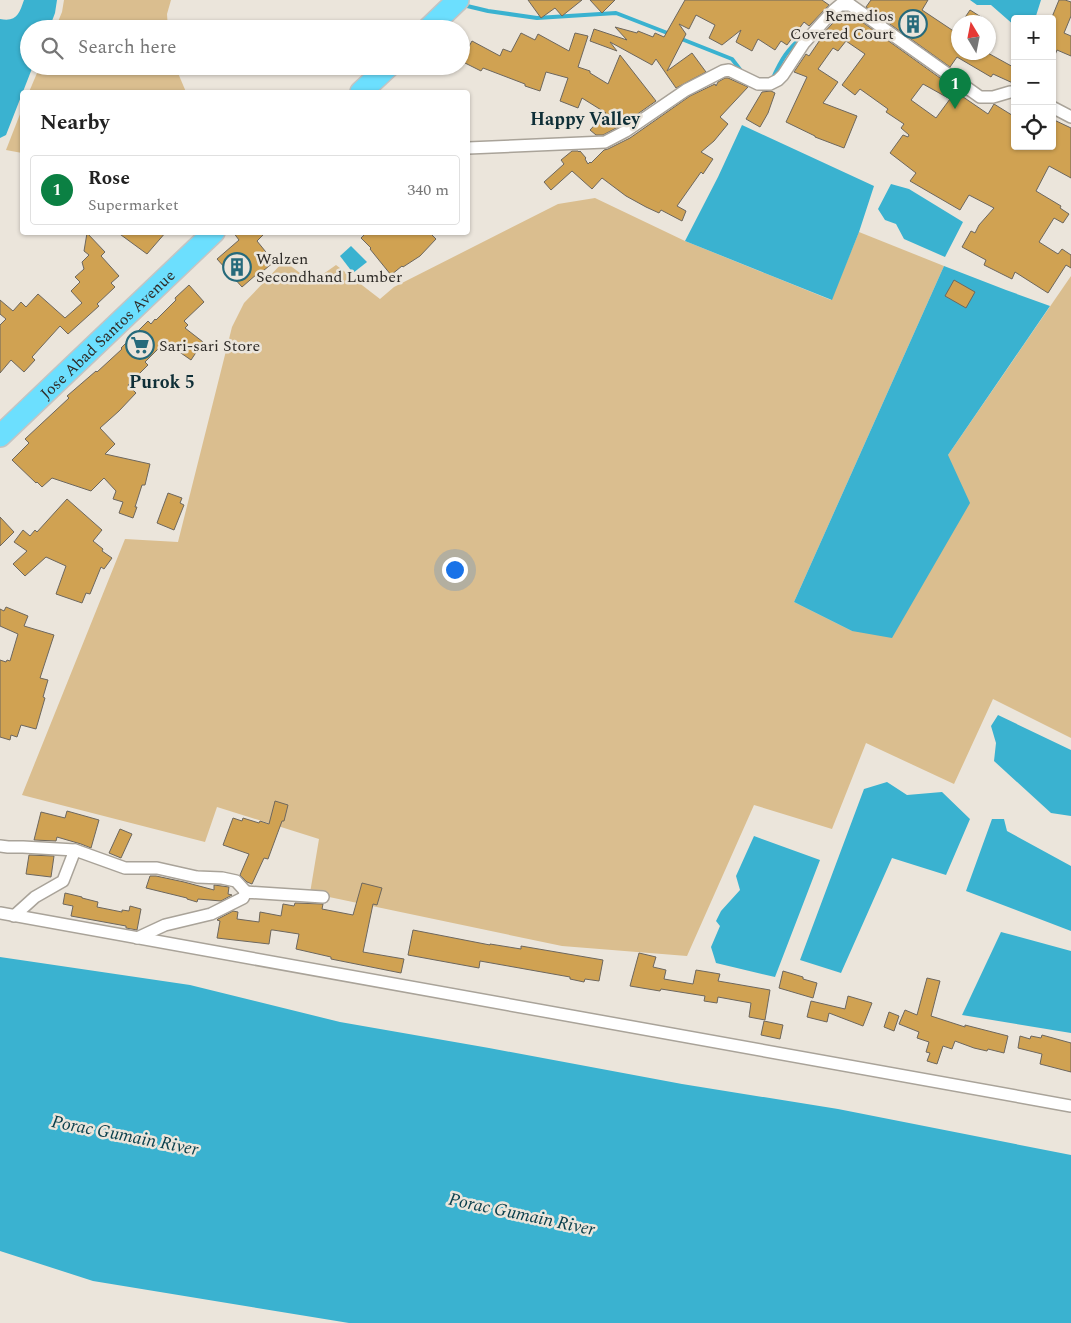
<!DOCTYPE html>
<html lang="en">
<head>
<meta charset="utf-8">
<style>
	:root { --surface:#fff; --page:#f6f6f6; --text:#222; --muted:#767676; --line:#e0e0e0; --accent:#0b8043 }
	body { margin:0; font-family:Spectral,serif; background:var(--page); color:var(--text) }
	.controls { position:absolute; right:15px; top:15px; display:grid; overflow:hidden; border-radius:5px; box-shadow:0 1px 4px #0004 }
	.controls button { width:45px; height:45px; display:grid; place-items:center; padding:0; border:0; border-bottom:1px solid var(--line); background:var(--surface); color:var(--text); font:25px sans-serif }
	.compass { position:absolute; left:951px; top:15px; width:45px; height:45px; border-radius:50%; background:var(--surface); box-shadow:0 1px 4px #0004; rotate:350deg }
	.you { position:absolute; left:454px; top:569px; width:18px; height:18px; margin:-12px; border:4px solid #fff; border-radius:50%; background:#1a73e8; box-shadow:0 0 0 8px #1a73e833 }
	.badge { display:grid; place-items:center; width:32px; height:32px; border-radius:50%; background:var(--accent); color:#fff; font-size:16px; font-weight:700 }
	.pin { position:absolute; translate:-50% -41px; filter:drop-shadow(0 1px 2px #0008) }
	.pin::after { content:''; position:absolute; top:26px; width:18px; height:15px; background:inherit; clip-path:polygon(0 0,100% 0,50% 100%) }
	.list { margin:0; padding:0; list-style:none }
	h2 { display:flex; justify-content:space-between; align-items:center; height:65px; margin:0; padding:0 20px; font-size:21px }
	h2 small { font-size:16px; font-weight:400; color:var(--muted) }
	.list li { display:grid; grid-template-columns:32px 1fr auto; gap:15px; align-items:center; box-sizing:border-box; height:70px; margin:0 10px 10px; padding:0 10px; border:1px solid var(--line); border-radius:5px }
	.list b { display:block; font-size:19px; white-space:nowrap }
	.list p { margin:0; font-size:16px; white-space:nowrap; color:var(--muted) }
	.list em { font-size:16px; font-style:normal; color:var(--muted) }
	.icon { flex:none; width:28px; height:28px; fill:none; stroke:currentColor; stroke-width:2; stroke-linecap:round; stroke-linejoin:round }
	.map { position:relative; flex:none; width:1071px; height:1323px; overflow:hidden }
	.search { position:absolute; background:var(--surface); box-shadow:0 1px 4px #0004; left:20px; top:20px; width:450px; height:55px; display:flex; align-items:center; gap:12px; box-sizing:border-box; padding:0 18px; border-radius:28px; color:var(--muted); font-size:19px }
	.panel { position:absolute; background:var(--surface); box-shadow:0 1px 4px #0004; left:20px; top:90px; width:450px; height:145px; border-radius:5px }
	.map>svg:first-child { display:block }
	.green { fill:#dabe8f }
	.water { fill:#3ab2d0 }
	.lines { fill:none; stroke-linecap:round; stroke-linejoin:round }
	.stream { stroke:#3ab2d0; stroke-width:4 }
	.building { fill:#d0a252; stroke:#6d675e; fill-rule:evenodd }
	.street-casing { stroke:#a9a399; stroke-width:14 }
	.highway-casing { stroke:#c4c4c3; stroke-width:24 }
	.street { stroke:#fff; stroke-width:11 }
	.highway { stroke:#6cdffe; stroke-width:21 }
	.labels { text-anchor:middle; stroke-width:5; stroke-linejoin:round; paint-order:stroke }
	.poi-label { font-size:16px; fill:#2e2b27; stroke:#ebe5db; text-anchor:start }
	.street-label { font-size:16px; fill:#2e2b27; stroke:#ebe5db }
	.neighbourhood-label { font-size:18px; font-weight:bold; fill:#0f2f37; stroke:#ebe5db }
	.water-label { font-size:18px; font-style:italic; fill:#0b404d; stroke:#ebe5db }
</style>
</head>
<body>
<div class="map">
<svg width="1071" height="1323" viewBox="0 0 1071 1323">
	<rect width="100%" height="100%" fill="#ebe5db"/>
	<g class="green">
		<path d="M64 0H171L167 14 168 29H55L62 12Z"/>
		<path d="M40 66H175L186 92H29Z"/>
		<path d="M22 109V153L6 150Z"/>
		<path d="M595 198 685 241 831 300 859 232 944 266 794 602 852 631 948 455 1071 276V738L993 699 954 784 866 743 832 829 754 805 687 956 562 946 310 893 319 839 217 807 205 842 22 795 125 539 178 542 232 327 244 303 284 261 312 282 336 265 380 299 394 287 558 204Z"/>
	</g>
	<g class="water">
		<path d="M24 0H57L55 13 49 29H29V66H33L6 135 0 138V19C17 22 19 14 24 0Z"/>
		<path d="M970 0H1041L1035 19H1015V26L991 5H977Z"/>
		<path d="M742 125 874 186 859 232 832 300 685 241 718 177Z"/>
		<path d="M891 184 909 189 963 222 945 257 904 239 896 224 885 220 878 209Z"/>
		<path d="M351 246 367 262 353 273 340 256Z"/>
		<path d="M944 266 1006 290 1050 306 948 455 970 503 892 638 852 631 794 602Z"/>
		<path d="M998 715 1071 750V816L1051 813 994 761 996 743 991 726Z"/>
		<path d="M887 782 907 795 942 792 970 819 946 875 892 858 841 973 800 960 864 789Z"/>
		<path d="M992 819H1004L1007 831 1071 866V931L966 891Z"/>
		<path d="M754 836 820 860 775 977 716 963 711 947 720 926 716 921 721 911 740 890 736 876Z"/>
		<path d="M1001 932 1071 951V1033L962 1015Z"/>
		<path d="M0 957 190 985 340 1022 489 1048 682 1084 838 1109 1071 1155V1323H349L93 1281 0 1251Z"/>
	</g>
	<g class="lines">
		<g class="stream">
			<path d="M463 5 488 11 537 18 616 13 670 34"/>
			<path d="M679 38 732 59 742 72"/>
			<path d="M772 80C782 58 787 50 805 34"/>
		</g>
	</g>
	<g class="building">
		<path d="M528 0H582L562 16 555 8 541 18Z"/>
		<path d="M590 0H615L602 13Z"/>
		<path d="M685 0H822L829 5 809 26 804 22 787 45 781 41 775 50 758 39 752 51 736 42 741 30 722 45 709 38 715 25 696 15 689 29 679 24 686 34 667 71 692 53 706 72 676 88 656 59 652 65 610 42 617 51 590 41 594 29 627 40 615 27 637 33 638 31 653 37 655 33 664 37Z"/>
		<path d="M871 0H928L922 10 958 34V52H986L1015 68V84L993 74 991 77 957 57 950 67 866 7Z"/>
		<path d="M1059 0H1065L1071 2V16L1064 33 1071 36V56L1057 50 1053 60 1052 17Z"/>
		<path d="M970 10 989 22H962Z"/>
		<path d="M842 13 855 23 858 19 947 83 946 84 954 89 953 90 988 114 994 104 1015 117V146H1052V119L1071 128V178L1049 166 1036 191 1061 206 1060 208 1069 214 1063 223 1054 218 1039 242 1058 254 1062 249 1071 255V268L1066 265 1048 293 1015 272 1012 279 984 265 986 260 962 247 971 231 975 233 979 225 994 208 969 195 960 210 910 181 916 173 890 153 903 135 908 137 909 135 901 128 904 124 886 112 888 109 860 89 855 95 842 85 865 54 846 41 838 51 833 48 818 69 838 82 823 103 857 116 844 148 815 137V136L786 122 807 77 794 72 806 54 809 56 822 37 821 36ZM923 84 950 99 936 118 911 100Z"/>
		<path d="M521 33 535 40 538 34 569 51 575 33 588 36 578 67 590 71V73L608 84 620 55 656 101 622 125 603 135H596L590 130 606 113 582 98 578 108 560 101 568 78 546 72 540 91 525 86V84L483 68 481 71 461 61 472 41 500 56 503 49 511 52Z"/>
		<path d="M725 78H728L748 87 720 117 728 124 714 141 701 152 713 159 703 174 701 172 677 206 686 211 682 221 661 210 659 213 646 207 626 196 602 178 592 189 572 171 551 190 544 182 564 164 561 160 572 151H578L579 152 580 151 586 158 585 159 588 164 590 162 591 163 604 150 608 149 630 138 690 96 715 84 716 86 718 82Z"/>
		<path d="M771 91 775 93 768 113 760 127 746 119 762 92Z"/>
		<path d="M117 232H166L147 254Z"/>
		<path d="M233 232H266L257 241 274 262 258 275 257 274 242 287 217 259 239 240Z"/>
		<path d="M367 232H429L436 239 420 256 403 267 402 266 391 275 370 249 371 248 361 238Z"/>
		<path d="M87 233 105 252 101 256 119 276 111 283 115 287 97 304 99 306 68 334 60 326 32 357 35 360 24 372 11 360 0 373V325L6 319 0 314V300L13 311 21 302 26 307 38 294 65 318 82 303 71 291 80 282 75 277 84 269 82 262 89 255 84 251Z"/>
		<path d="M954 280 975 292 966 308 945 296Z"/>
		<path d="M189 285 204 302 184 321 188 325 185 328 203 342 191 360 165 342 145 362 148 365 128 385 136 393 119 411 100 428 115 444 105 454 150 464 145 485H142L135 507H137L133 518 119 513 123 502 113 499 116 491 104 478 91 491 52 478 42 487 37 482 36 483 12 460 29 443 25 439 69 398 67 396 96 371 97 372 122 349 121 348 127 342V341L136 332H137L148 321 151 324 155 319 156 320 176 300 175 298Z"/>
		<path d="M168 493 182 498 180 503 184 505 174 530 157 523Z"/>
		<path d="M67 499 102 530 93 541 103 549 102 551 112 558 104 569 101 567 90 594 86 593 82 603 56 594 66 566 46 557 25 576 13 564 27 551 14 542 23 530 30 536 35 530 37 532Z"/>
		<path d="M0 517 14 532 0 546Z"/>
		<path d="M6 607 28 616 24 626 54 635 40 678 48 680 43 697 45 698 36 729 21 725 17 737 11 735 10 740 0 737V660L6 662 7 660 10 661 18 634 0 626V609L4 611Z"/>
		<path d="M275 801 288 805 284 821H282L268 859 264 858 252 884 247 882 240 875 249 854 223 845 233 818 242 821 243 818 259 823 260 821 269 824Z"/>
		<path d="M67 811 99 820 91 848 81 844 57 837 56 841 34 840 41 812 65 818Z"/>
		<path d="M120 829 132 834 121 858 109 853Z"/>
		<path d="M29 855 54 856 51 877 26 874Z"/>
		<path d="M150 876H156L184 882 214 890V885L229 887 228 894 232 895 221 901 198 899 197 902 187 899V898L146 888Z"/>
		<path d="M362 883 382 888 377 905 373 904 363 952 404 959 401 973 331 959V957L296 949 299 934 273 930H271L269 944 217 938 220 921 217 920 218 919 233 911 238 912 237 919 259 922 260 912 281 916 283 904 294 906 295 903 323 904 322 909 353 915Z"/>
		<path d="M65 893 82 897V898L98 902 97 907 122 912V910L129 911 130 906 141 909 137 930 126 928V926L71 916 73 906 63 904Z"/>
		<path d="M413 930 490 945V944L521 949V946L603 960 599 981 585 979 584 982 570 979V977L480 961 479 968 408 955Z"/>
		<path d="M639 953 656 957 653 967 666 970 664 979 693 984 696 970 720 974 718 981 770 990 765 1020 749 1017 751 1003 718 997 717 1003 704 1001 705 996 661 989 660 991 630 986Z"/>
		<path d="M783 971 803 977V979L817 983 813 998 779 988Z"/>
		<path d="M927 978 940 981 931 1016 965 1027V1025L1008 1036 1004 1053 988 1049 987 1051 974 1048 955 1041 952 1049 943 1046 937 1064 927 1061 930 1053 926 1052 929 1042 917 1038 919 1032 899 1024 905 1010 917 1015Z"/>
		<path d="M848 996 872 1003 863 1026 829 1013 827 1022 807 1017 811 1001 845 1009Z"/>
		<path d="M889 1012 899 1016 894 1031 884 1027Z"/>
		<path d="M764 1021 783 1025 780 1039 761 1035Z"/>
		<path d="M1042 1035 1071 1043V1072L1040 1064 1042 1054 1018 1048 1020 1036 1030 1039 1031 1036 1041 1038Z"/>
	</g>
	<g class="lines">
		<defs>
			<g id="street">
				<path d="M845 1 980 97H993L1010 92H1015"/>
				<path d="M1052 107 1071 117"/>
				<path d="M468 148 605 142 626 131 686 90 723 71 729 70 758 84H770L778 80 783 75 804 43 834 10 840 5H850"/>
				<path d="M0 846 8 847H23L75 850"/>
				<path d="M0 913 1071 1106"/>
				<path d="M14 916 35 897 63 881 75 850 125 868H157L197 877 222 878 236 881 246 892"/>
				<path d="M137 938 165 925 211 914 243 898 246 892 323 897"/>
			</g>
			<g id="highway">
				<path d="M428 29 458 0"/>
				<path d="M361 92 389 66"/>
				<path id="s1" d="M0 436 214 232"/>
			</g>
		</defs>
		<use href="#street" class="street-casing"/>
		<use href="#highway" class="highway-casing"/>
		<use href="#street" class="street"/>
		<use href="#highway" class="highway"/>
	</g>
	<defs>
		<symbol id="building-ring" viewBox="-11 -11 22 22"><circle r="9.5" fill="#ebe5db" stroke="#266a7b" stroke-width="1.5"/><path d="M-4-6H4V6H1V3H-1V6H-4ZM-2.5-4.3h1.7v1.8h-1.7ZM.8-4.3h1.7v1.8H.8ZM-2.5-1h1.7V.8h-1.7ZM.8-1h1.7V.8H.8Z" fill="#266a7b"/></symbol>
		<symbol id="supermarket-ring" viewBox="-11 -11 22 22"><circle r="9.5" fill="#ebe5db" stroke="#266a7b" stroke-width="1.5"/><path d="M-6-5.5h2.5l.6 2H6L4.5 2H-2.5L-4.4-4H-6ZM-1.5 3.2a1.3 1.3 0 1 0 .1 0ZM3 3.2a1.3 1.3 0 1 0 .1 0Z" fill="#266a7b"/></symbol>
	</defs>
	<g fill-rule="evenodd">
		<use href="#building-ring" x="897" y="8" width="32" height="32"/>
		<use href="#building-ring" x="221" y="251" width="32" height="32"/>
		<use href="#supermarket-ring" x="124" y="329" width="32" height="32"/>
	</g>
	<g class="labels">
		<g class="poi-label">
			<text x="894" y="21" text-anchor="end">Remedios<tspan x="894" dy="18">Covered Court</tspan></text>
			<text x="256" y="264">Walzen<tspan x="256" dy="18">Secondhand Lumber</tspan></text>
			<text x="159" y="351">Sari-sari Store</text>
		</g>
		<g class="street-label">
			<text dy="6" stroke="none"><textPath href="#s1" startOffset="148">Jose Abad Santos Avenue</textPath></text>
		</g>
		<g class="neighbourhood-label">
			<text x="585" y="125">Happy Valley</text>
			<text x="162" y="388">Purok 5</text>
		</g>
		<g class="water-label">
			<text transform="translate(125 1135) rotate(11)" y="6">Porac Gumain River</text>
			<text transform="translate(522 1214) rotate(12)" y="6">Porac Gumain River</text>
		</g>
	</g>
</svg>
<div class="controls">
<button>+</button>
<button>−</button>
<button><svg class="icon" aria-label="locate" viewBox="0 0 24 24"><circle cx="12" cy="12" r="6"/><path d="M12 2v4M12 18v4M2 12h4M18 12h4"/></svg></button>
</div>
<svg class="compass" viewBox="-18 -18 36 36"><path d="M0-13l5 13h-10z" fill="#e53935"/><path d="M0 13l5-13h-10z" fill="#767676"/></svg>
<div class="you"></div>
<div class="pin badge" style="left:955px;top:109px">1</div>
<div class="search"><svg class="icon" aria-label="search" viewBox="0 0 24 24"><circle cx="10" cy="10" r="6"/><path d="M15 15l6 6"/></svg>Search here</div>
<section class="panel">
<h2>Nearby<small></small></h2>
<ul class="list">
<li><span class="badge">1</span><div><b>Rose</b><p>Supermarket</p></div><em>340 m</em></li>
</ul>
</section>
</div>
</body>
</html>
